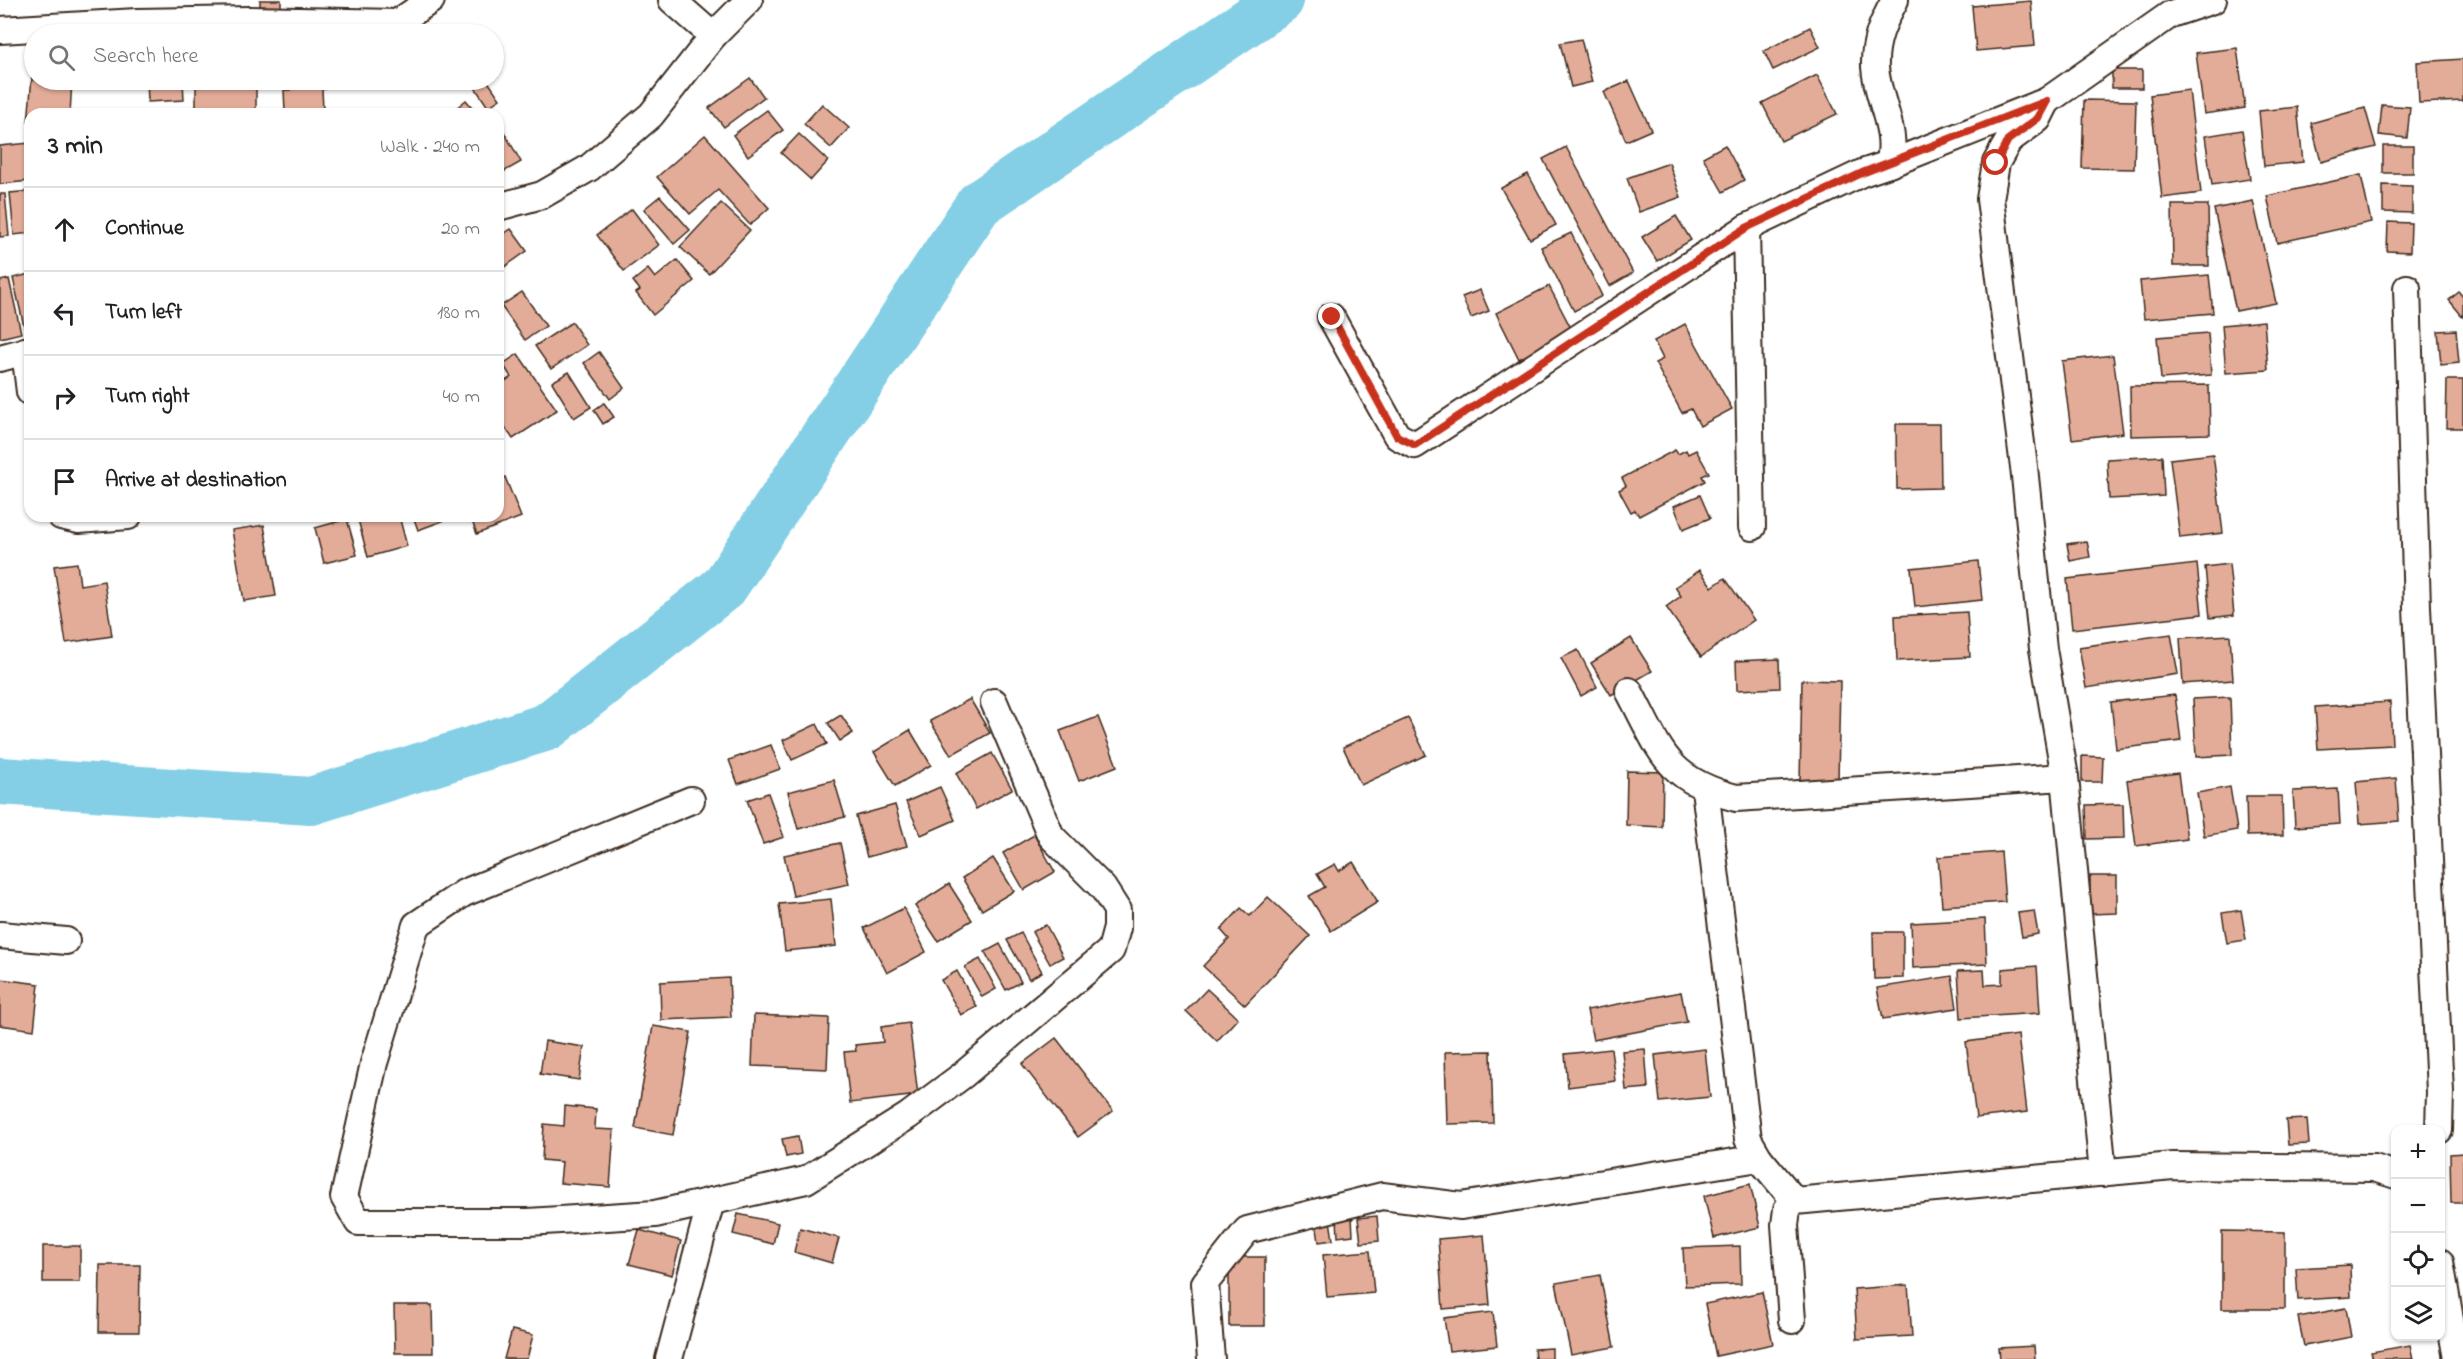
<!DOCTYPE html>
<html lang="en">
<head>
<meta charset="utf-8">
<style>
	:root { --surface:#fff; --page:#f6f6f6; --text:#202124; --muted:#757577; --line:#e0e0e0 }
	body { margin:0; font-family:"Indie Flower",sans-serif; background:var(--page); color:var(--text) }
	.controls { position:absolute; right:18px; bottom:18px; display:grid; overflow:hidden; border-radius:12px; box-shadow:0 2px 4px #0004 }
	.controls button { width:54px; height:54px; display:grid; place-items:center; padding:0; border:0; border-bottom:2px solid var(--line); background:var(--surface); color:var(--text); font:30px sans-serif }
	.stop { position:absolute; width:18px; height:18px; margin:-14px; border:4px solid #c8321e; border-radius:50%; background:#fff }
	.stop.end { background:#c8321e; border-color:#fff; box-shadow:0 2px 6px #0008 }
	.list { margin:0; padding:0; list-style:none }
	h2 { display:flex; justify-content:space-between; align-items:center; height:78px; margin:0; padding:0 24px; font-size:26px }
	h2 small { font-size:20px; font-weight:400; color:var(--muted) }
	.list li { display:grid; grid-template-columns:39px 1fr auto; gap:18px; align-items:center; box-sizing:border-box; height:84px; padding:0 24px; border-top:2px solid var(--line) }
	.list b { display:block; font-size:22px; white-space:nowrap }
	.list em { font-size:20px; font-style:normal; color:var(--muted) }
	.icon { flex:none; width:33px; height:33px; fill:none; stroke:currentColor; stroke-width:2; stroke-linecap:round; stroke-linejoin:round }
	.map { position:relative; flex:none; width:2463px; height:1359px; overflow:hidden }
	.search { position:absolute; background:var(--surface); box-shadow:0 2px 4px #0004; left:24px; top:24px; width:480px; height:66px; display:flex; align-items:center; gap:15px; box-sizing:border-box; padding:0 21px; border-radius:33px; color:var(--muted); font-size:22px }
	.panel { position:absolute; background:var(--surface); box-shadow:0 2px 4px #0004; left:24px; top:108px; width:480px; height:414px; border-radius:18px }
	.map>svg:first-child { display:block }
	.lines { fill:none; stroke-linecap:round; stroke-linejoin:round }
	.river { stroke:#84cfe5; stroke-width:48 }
	.building { fill:#e3ac98; stroke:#3b2a1e; stroke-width:1.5 }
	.street-casing { stroke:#3b2a1e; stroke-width:30 }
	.street { stroke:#fff; stroke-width:26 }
	.route { stroke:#c8321e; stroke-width:8 }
</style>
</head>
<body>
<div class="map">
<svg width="2463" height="1359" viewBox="0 0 2463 1359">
	<rect width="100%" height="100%" fill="#fff"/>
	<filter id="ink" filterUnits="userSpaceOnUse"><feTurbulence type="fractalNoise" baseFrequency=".0167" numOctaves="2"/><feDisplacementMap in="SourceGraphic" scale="12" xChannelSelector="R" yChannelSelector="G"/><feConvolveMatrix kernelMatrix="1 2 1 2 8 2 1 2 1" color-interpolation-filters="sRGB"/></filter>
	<g filter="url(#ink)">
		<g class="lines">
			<path class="river" d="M0 781 311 801 547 727 724 587 979 204 1280 0"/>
		</g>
		<g class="building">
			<rect x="260" y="0" width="21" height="8"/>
			<path d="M2031 1 2035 46 1976 51 1972 6Z"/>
			<path d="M1810 27 1820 47 1773 70 1764 51Z"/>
			<path d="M1581 39 1592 82 1571 87 1560 43Z"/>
			<path d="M2237 48 2245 108 2204 114 2196 53Z"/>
			<path d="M34 53V80H72L70 114H30L28 123Z"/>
			<path d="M2463 59V101L2419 103 2417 62Z"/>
			<rect x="2112" y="70" width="30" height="18"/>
			<path d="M1817 75 1837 114 1781 141 1762 103Z"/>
			<path d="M750 78 764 97 724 127 709 108Z"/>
			<path d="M147 80H183L184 100 148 102Z"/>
			<path d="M212 80 256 83V114H196V83H212Z"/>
			<path d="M289 80H326V89H322L323 110H319L320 114H280V111H285L284 90H290Z"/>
			<path d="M470 80H487L500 99 488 107Z"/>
			<path d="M1629 81 1651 130 1626 141 1604 92Z"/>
			<path d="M2189 90 2201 193 2162 198 2150 95Z"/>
			<path d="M466 100 476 112 474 114H459L455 109Z"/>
			<path d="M2084 100 2136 101 2134 169 2082 168Z"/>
			<path d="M822 104 849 128 831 148 804 124Z"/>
			<path d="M2382 105 2410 107 2407 138 2379 135Z"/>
			<path d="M2297 107 2303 162 2264 166 2259 111Z"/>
			<path d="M2365 108 2376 147 2321 162 2311 123Z"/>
			<path d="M767 110 783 130 748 156 733 135Z"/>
			<path d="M499 123 521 162 498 175V124Z"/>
			<path d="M2242 130 2250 179 2212 185 2205 136Z"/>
			<path d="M799 134 828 161 811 180 781 153Z"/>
			<path d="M705 135 769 208 750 225 718 190 690 214 657 177Z"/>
			<path d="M30 143V181L0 184V146Z"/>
			<path d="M1725 145 1744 180 1723 192 1703 157Z"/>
			<rect x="2383" y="146" width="30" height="27"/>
			<path d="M1566 147 1633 273 1610 286 1543 159Z"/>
			<path d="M1669 163 1681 197 1639 212 1627 178Z"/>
			<path d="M1528 174 1556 225 1530 239 1501 188Z"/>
			<path d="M2361 175 2371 222 2277 243 2267 196Z"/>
			<path d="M2383 185 2412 186V213L2383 212Z"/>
			<path d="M30 191V233L14 235 10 193Z"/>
			<path d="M0 194H5L9 236 0 237Z"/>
			<path d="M660 196 690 230 674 244 644 209Z"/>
			<path d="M2253 201 2276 303 2236 311 2214 209Z"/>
			<path d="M721 203 750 230 709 274 680 247Z"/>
			<path d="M2172 205H2208L2209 266H2173Z"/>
			<path d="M632 209 659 245 624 271 597 235Z"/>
			<path d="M1676 216 1691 240 1657 261 1642 237Z"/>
			<path d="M2388 222 2411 223 2410 252 2387 251Z"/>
			<path d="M511 229 527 251 503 268 498 261V238Z"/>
			<path d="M1571 233 1602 296 1574 311 1541 247Z"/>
			<path d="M677 260 694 281 653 315 636 293 640 290 633 281 648 269 655 278Z"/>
			<path d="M30 274V330L25 331 13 278Z"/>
			<path d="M2209 275 2213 313 2144 319 2140 281Z"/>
			<path d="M9 279 21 333 0 338V281Z"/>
			<path d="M1549 286 1573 332 1519 359 1496 313Z"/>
			<path d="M1480 290 1489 311 1471 318 1462 297Z"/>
			<path d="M522 292 546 326 525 340 501 306Z"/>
			<path d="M2459 292 2463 297V317L2449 300Z"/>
			<path d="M2264 321 2268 370 2226 373 2222 325Z"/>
			<path d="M572 322 587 345 551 369 535 346Z"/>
			<path d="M1685 324 1732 409 1700 426 1691 409 1682 413 1655 363 1663 359 1654 341Z"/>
			<path d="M2456 330 2459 363 2441 365 2438 331Z"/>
			<path d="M2208 333 2211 375 2161 379 2157 337Z"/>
			<path d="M599 352 624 388 610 399 584 363Z"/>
			<path d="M518 354 557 410 513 439 498 417V386L511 377 503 364Z"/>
			<path d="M2113 355 2123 433 2072 439 2062 361Z"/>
			<path d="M569 372 591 407 574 418 552 382Z"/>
			<path d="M2447 380H2463V428H2446Z"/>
			<path d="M2209 385 2210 434 2131 436 2130 386Z"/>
			<path d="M604 403 614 417 603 424 594 410Z"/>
			<path d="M1896 424H1940L1941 488 1897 489Z"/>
			<path d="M1675 450 1678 454 1686 450 1688 454 1696 450 1709 473 1702 476 1705 481 1639 516 1635 510 1631 512 1619 490 1626 486 1622 478Z"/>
			<path d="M2213 454 2223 533 2180 538 2170 459Z"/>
			<path d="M2162 456 2164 496 2109 499 2107 459Z"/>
			<path d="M505 477 521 517 477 534 470 516H498V480Z"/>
			<path d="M1700 495 1710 518 1683 529 1674 506Z"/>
			<path d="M357 516H399L407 546 368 557Z"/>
			<path d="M413 516H456L418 530Z"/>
			<path d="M347 519 357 555 324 563 315 528Z"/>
			<path d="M264 525 276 596 244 601 232 530Z"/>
			<path d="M2087 541 2090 557 2070 561 2067 544Z"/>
			<path d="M1978 561 1982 600 1915 607 1911 568Z"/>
			<path d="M77 563 80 585 104 581 112 636 66 643 54 566Z"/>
			<path d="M2197 564 2202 614 2072 629 2067 579Z"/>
			<path d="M2229 564 2234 615 2210 618 2205 567Z"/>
			<path d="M1700 570 1712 587 1725 578 1754 620 1701 657 1666 607 1681 596 1675 587Z"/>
			<path d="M1967 612 1970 657 1897 661 1895 616Z"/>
			<path d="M2171 634 2178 674 2086 688 2079 647Z"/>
			<path d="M2230 635 2233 680 2183 684 2180 638Z"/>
			<path d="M1631 638 1652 671 1611 695 1591 663Z"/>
			<path d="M1578 650 1597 687 1581 696 1561 658Z"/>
			<path d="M1779 659 1780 688 1737 690 1736 661Z"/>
			<path d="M1802 680 1840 681 1838 782H1800Z"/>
			<path d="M2175 695 2181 741 2116 749 2111 702Z"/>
			<path d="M2230 697 2232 755 2196 757 2193 699Z"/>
			<path d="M970 699 990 733 951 755 930 721Z"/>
			<path d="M2390 702 2392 745 2318 749 2315 707Z"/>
			<path d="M841 715 853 733 840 741 828 723Z"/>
			<path d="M1098 717 1117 766 1079 781 1060 731Z"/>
			<path d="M1408 718 1426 755 1361 785 1343 747Z"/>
			<path d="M817 724 827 744 792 760 783 740Z"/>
			<path d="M910 730 931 765 895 786 874 752Z"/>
			<path d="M771 745 780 769 738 784 729 760Z"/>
			<path d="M992 753 1012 789 976 809 956 773Z"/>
			<path d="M2082 756 2103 757 2102 782H2082Z"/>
			<path d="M1627 771 1663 772 1662 827 1626 825Z"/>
			<path d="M2178 773 2187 839 2136 846 2127 780Z"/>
			<path d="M2396 778 2399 821 2359 824 2356 782Z"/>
			<path d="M834 780 845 817 798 829 788 792Z"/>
			<path d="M940 787 955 820 921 835 906 802Z"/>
			<path d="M2230 787 2237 830 2204 836 2197 793Z"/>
			<path d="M2338 789 2340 824 2295 827 2293 791Z"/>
			<path d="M768 793 784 837 763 844 747 800Z"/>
			<path d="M2246 796H2282L2283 835 2247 836Z"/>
			<path d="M2123 804 2124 838 2087 839 2086 805Z"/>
			<path d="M895 805 907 846 867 857 856 816Z"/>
			<path d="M1034 835 1055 872 1024 890 1003 853Z"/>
			<path d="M840 843 849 884 793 896 784 855Z"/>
			<path d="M2001 852 2005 902 1942 906 1938 857Z"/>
			<path d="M993 858 1014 891 982 910 962 878Z"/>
			<path d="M1353 862 1378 902 1331 931 1309 896 1325 887 1317 874 1335 864 1339 871Z"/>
			<path d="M2090 876H2117V913L2090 914Z"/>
			<path d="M949 884 972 920 938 941 915 906Z"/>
			<path d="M1268 897 1310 936 1245 1005 1203 966 1229 939 1221 930 1241 908 1250 916Z"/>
			<path d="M831 899 836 946 785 951 779 904Z"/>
			<path d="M904 908 926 952 887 973 864 928Z"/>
			<path d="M2241 910 2246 940 2227 943 2222 913Z"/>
			<path d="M2034 911 2038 934 2022 937 2018 913Z"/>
			<path d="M1985 919 1987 964 1913 968 1911 923Z"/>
			<path d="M1046 925 1063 957 1050 964 1032 932Z"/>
			<path d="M1873 932H1903V978L1874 979Z"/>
			<path d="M1021 933 1042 972 1029 979 1007 940Z"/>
			<path d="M1000 944 1021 982 1006 990 985 952Z"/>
			<path d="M980 959 996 989 982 997 965 967Z"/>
			<path d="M2037 966 2040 1013 1961 1018 1958 971 1984 970 1985 985 2002 984V969Z"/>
			<path d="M957 971 977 1007 961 1015 941 980Z"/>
			<path d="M1952 976 1957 1008 1883 1019 1877 988Z"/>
			<path d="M729 978 731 1017 661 1020 660 982Z"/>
			<path d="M0 979 39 984 34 1030 0 1025Z"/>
			<path d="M1207 989 1238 1018 1217 1041 1186 1011Z"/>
			<path d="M1681 992 1687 1022 1593 1040 1587 1010Z"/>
			<path d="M754 1015 829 1018 827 1069 752 1066Z"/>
			<path d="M909 1023 918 1095 850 1103 844 1052 856 1051 855 1045 883 1042 881 1027Z"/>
			<path d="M653 1026 691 1032 673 1135 635 1128Z"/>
			<path d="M2018 1035 2027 1112 1976 1118 1966 1042Z"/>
			<path d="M1056 1038 1113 1111 1078 1137 1022 1064Z"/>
			<path d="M545 1041 584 1047 579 1080 540 1074Z"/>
			<path d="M1611 1049 1615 1081 1568 1087 1565 1054Z"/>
			<path d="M1645 1049 1648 1088 1626 1090 1622 1051Z"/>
			<path d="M1705 1049 1710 1097 1660 1102 1655 1055Z"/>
			<path d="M1491 1051 1493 1123 1447 1124 1445 1052Z"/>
			<path d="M565 1106 596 1109 595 1129 614 1130 610 1187 560 1183 562 1162 542 1160 544 1124 564 1126Z"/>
			<path d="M2307 1119 2309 1144 2288 1145 2286 1120Z"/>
			<path d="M798 1136 801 1154 786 1157 782 1139Z"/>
			<path d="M2463 1153V1203H2451L2450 1154Z"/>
			<path d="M1750 1184 1760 1227 1714 1238 1704 1196Z"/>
			<path d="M738 1214 778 1223 773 1244 733 1234Z"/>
			<path d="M1377 1216 1379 1241 1361 1243 1358 1218Z"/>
			<path d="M1352 1217 1353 1235 1338 1237 1337 1218Z"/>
			<path d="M1330 1220 1333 1240 1319 1242 1316 1222Z"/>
			<path d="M800 1228 839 1238 832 1263 794 1252Z"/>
			<path d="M639 1230 681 1241 672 1275 629 1264Z"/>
			<path d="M2222 1231 2285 1232V1309H2222Z"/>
			<path d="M1484 1235 1490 1305 1443 1309 1438 1239Z"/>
			<rect x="43" y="1246" width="37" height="36"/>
			<path d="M1740 1246 1741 1284 1685 1286 1683 1248Z"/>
			<path d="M1370 1251 1374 1293 1327 1297 1323 1255Z"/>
			<rect x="1229" y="1257" width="36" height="69"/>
			<path d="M100 1265H140L139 1332H99Z"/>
			<path d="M2350 1265 2351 1297 2298 1300 2296 1268Z"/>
			<path d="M1600 1275 1614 1347 1571 1355 1556 1283Z"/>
			<path d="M1908 1285 1912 1336 1857 1339 1854 1289Z"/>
			<path d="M1762 1292 1773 1344 1716 1356 1705 1304Z"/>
			<path d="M394 1305H432L433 1353H395Z"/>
			<path d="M2346 1308 2351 1337 2304 1346 2298 1317Z"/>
			<path d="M1493 1312 1497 1346 1449 1351 1444 1318Z"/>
			<path d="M512 1330 533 1335 527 1359H504Z"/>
			<path d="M2410 1345 2413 1359H2373L2371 1352Z"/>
			<path d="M2034 1346 2035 1359H2000L1999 1348Z"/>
			<path d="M1552 1348V1359H1535L1534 1349Z"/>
		</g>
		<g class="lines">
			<defs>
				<g id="street">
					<path d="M672 0 713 36"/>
					<path d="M0 30 137 22 250 20 397 23 431 0"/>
					<path d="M2047 101 2038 119 2009 140 1996 163 1990 199 2024 467 2043 649 2065 777 2103 1173"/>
					<path d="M1889 164 2047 101 2171 14 2213 0"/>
					<path d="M498 207 542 195 589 168 651 115 713 36 749 0"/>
					<path d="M1746 228 1752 527"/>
					<path d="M2407 288 2417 607 2440 1092 2439 1130"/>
					<path d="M1331 317 1397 436 1415 445 1746 228 1862 173 1889 164C1899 131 1877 100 1875 67 1874 41 1883 22 1895 0"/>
					<path d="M25 351 30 392"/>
					<path d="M0 358 30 350"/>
					<path d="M61 516 79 520 128 516"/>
					<path d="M1629 691C1661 751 1665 779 1736 798L2065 777"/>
					<path d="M1705 789 1748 1139 1759 1158 1795 1201"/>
					<path d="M691 800 464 893 416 925 374 1063 344 1197 358 1222H528L655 1214 806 1180 908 1116 963 1075 1111 950 1117 928V910L1103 888 1051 836 994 702"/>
					<path d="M0 935 66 941"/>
					<path d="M2440 1262 2457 1359"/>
					<path d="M1792 1320 1785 1225 1787 1209 1795 1201 2173 1166 2374 1168 2396 1175"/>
					<path d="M669 1359 711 1201"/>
					<path d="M1211 1359 1205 1283 1247 1230 1382 1196 1461 1206 1759 1158"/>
				</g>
			</defs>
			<use href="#street" class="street-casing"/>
			<use href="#street" class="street"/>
		</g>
	</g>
	<g class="lines" filter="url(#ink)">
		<path class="route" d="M1332 317 1397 436 1415 445 1746 228 1862 173 2047 101 2038 118 2008 140 1996 163"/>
	</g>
</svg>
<div class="controls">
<button>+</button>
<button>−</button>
<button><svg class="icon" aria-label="locate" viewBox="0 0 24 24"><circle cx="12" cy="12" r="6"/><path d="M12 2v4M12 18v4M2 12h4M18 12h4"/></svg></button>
<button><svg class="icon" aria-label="layers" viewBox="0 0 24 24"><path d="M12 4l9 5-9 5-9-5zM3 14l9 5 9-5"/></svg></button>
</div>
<div class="stop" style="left:1996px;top:163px"></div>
<div class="stop end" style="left:1332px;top:317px"></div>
<div class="search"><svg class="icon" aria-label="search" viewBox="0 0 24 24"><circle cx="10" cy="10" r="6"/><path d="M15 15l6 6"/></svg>Search here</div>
<section class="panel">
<h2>3 min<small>Walk · 240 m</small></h2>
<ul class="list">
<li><svg class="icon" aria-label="ahead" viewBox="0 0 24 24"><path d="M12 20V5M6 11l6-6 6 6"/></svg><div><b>Continue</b></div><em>20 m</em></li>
<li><svg class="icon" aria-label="left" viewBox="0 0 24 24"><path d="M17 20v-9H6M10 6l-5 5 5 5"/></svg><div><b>Turn left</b></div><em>180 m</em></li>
<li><svg class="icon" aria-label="right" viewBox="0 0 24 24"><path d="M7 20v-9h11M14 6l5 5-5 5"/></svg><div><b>Turn right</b></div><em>40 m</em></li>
<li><svg class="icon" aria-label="arrive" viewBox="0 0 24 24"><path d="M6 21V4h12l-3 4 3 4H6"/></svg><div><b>Arrive at destination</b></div></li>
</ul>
</section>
</div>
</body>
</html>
